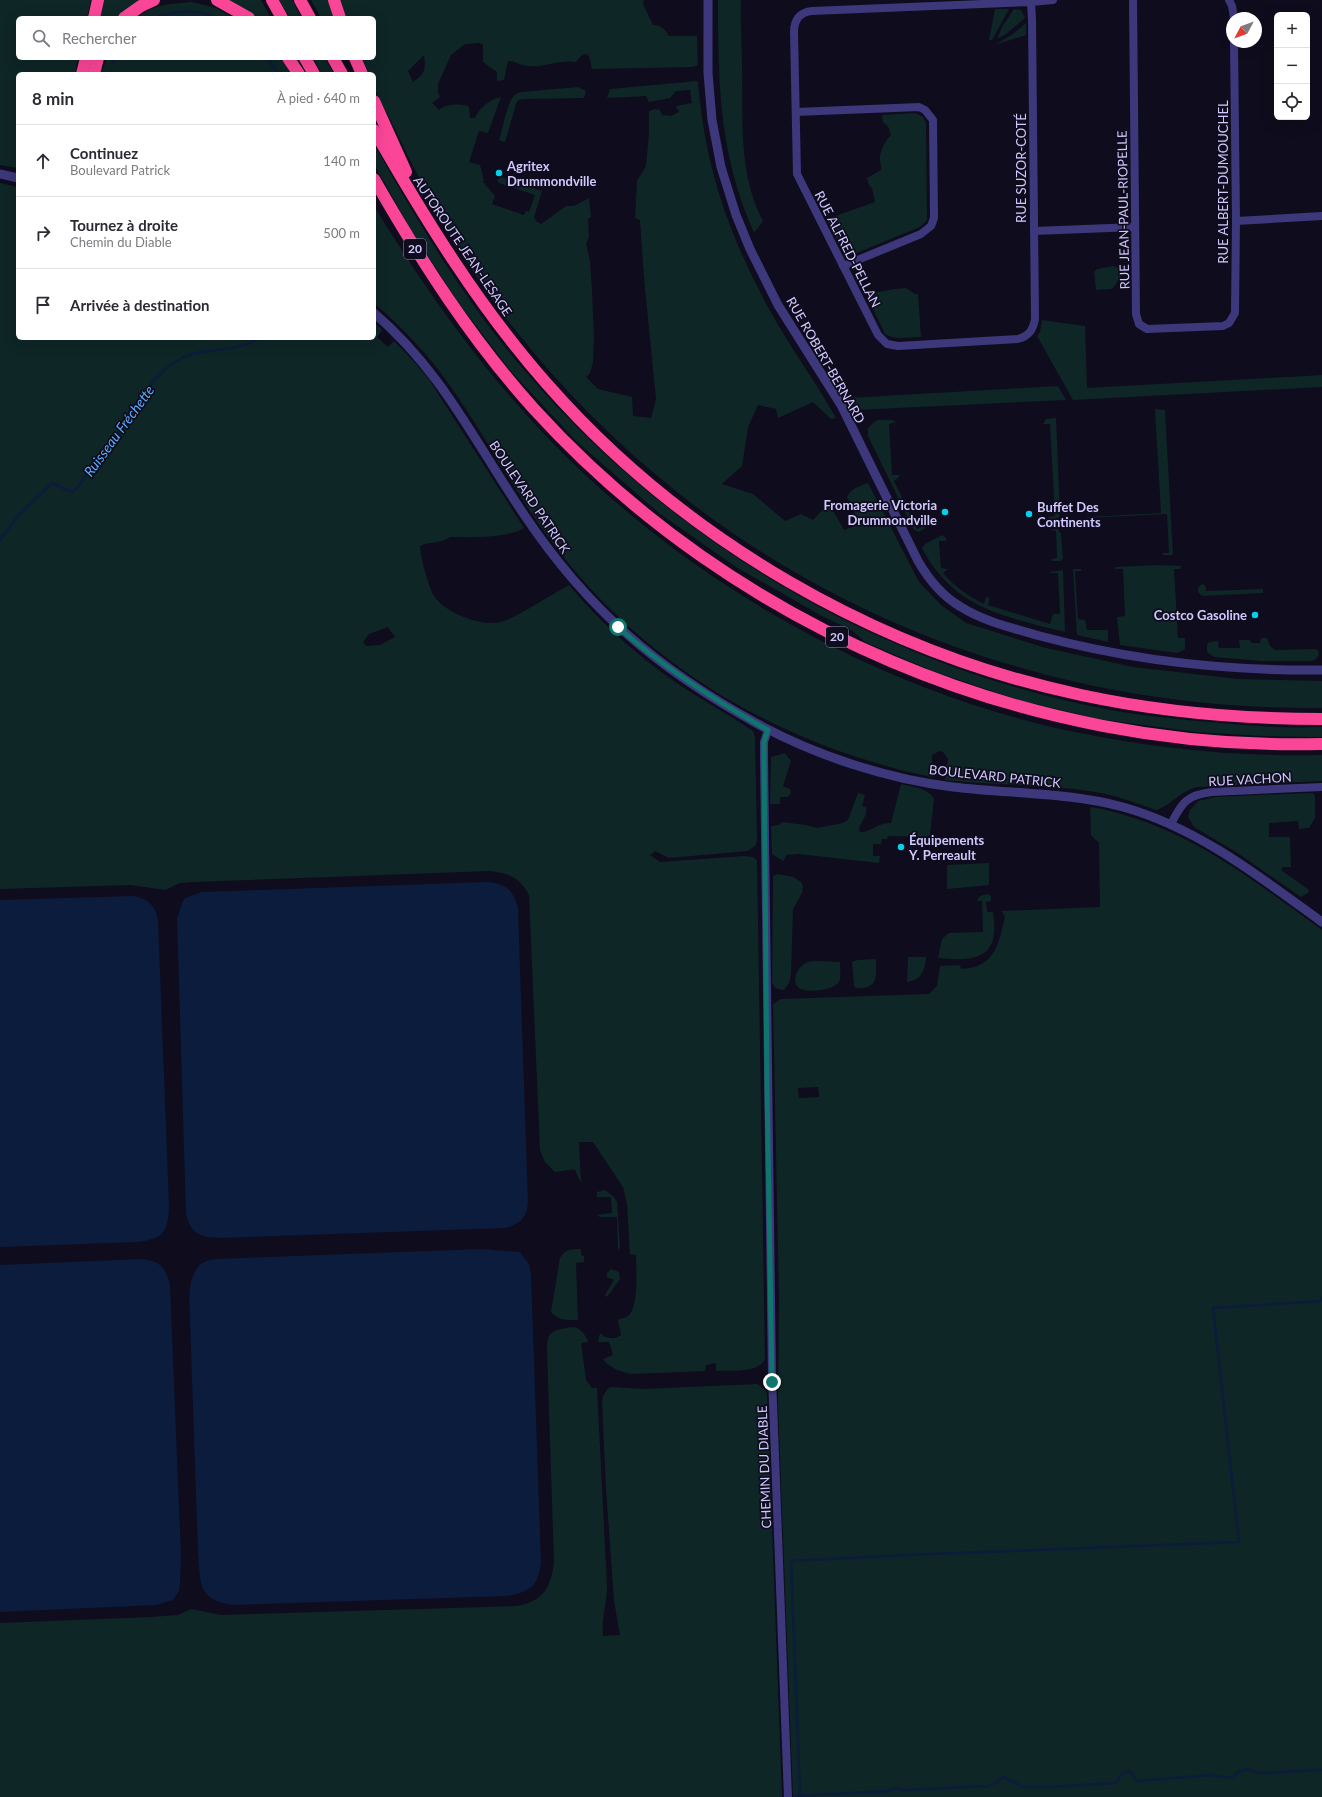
<!DOCTYPE html>
<html lang="fr">
<head>
<meta charset="utf-8">
<style>
	:root { --surface:#fff; --page:#f2f2f3; --text:#2b2b33; --muted:#7c7c81; --line:#e1e1e2 }
	body { margin:0; font-family:Lato,sans-serif; background:var(--page); color:var(--text) }
	.controls { position:absolute; right:12px; top:12px; display:grid; overflow:hidden; border-radius:6px; box-shadow:0 4px 16px #0002 }
	.controls button { width:36px; height:36px; display:grid; place-items:center; padding:0; border:0; border-bottom:1px solid var(--line); background:var(--surface); color:var(--text); font:20px sans-serif }
	.compass { position:absolute; left:1226px; top:12px; width:36px; height:36px; border-radius:50%; background:var(--surface); box-shadow:0 4px 16px #0002; rotate:229deg }
	.stop { position:absolute; width:12px; height:12px; margin:-9px; border:3px solid #0f766e; border-radius:50%; background:#fff }
	.stop.end { background:#0f766e; border-color:#fff; box-shadow:0 1px 4px #0008 }
	.list { margin:0; padding:0; list-style:none }
	h2 { display:flex; justify-content:space-between; align-items:center; height:52px; margin:0; padding:0 16px; font-size:17px }
	h2 small { font-size:13px; font-weight:400; color:var(--muted) }
	.list li { display:grid; grid-template-columns:26px 1fr auto; gap:12px; align-items:center; box-sizing:border-box; height:72px; padding:0 16px; border-top:1px solid var(--line) }
	.list b { display:block; font-size:15px; white-space:nowrap }
	.list p { margin:0; font-size:13px; white-space:nowrap; color:var(--muted) }
	.list em { font-size:13px; font-style:normal; color:var(--muted) }
	.icon { flex:none; width:22px; height:22px; fill:none; stroke:currentColor; stroke-width:2; stroke-linecap:round; stroke-linejoin:round }
	.map { position:relative; flex:none; width:1322px; height:1797px; overflow:hidden }
	.search { position:absolute; background:var(--surface); box-shadow:0 4px 16px #0002; left:16px; top:16px; width:360px; height:44px; display:flex; align-items:center; gap:10px; box-sizing:border-box; padding:0 14px; border-radius:6px; color:var(--muted); font-size:15px }
	.panel { position:absolute; background:var(--surface); box-shadow:0 4px 16px #0002; left:16px; top:72px; width:360px; height:268px; border-radius:6px }
	.map>svg:first-child { display:block }
	.green { fill:#0f2626; fill-rule:evenodd }
	.water { fill:#0b1c3c }
	.lines { fill:none; stroke-linecap:round; stroke-linejoin:round }
	.stream { stroke:#0b1c3c; stroke-width:2.5 }
	.minor { stroke:#3c387b; stroke-width:8 }
	.tertiary { stroke:#3c387b; stroke-width:9 }
	.motorway { stroke:#fb4698; stroke-width:12 }
	.route { stroke:#0f766e; stroke-width:5 }
	.poi-dot { fill:#05d0ed; stroke:#0f0c1d; stroke-width:1.5 }
	.labels { text-anchor:middle; stroke-width:3.5; stroke-linejoin:round; paint-order:stroke }
	.shield { fill:#0f0c1d; stroke:#9690ba; stroke-width:1 }
	.shield-label { font-size:12px; font-weight:bold; fill:#d0c9fe }
	.poi-label { font-size:13px; font-weight:bold; fill:#d0c9fe; stroke:#0f0c1d; text-anchor:start }
	.street-label { font-size:13px; fill:#d0c9fe; stroke:#0f0c1d }
	.water-label { font-size:14px; font-style:italic; fill:#59acfc; stroke:#0f0c1d }
</style>
</head>
<body>
<div class="map">
<svg width="1322" height="1797" viewBox="0 0 1322 1797">
	<rect width="100%" height="100%" fill="#0f0c1d"/>
	<g class="green">
		<path d="M0 0H91L87 18H18V58H78L75 74H18V168L0 165Z"/>
		<path d="M103 0H144L126 10 118 18H99Z"/>
		<path d="M228 0H261L271 18H256Z"/>
		<path d="M279 0H292L302 18H290Z"/>
		<path d="M311 0H330L336 18H321Z"/>
		<path d="M340 0H644L643 4 653 25C661 25 665 29 669 36H697L698 65 693 67 592 69 589 56 586 54 582 55 576 62C560 59 543 68 527 66 520 65 515 61 508 61L504 80 497 81V72L483 62V45L480 43 465 44 451 55 438 84V92L440 97 432 103 439 110C445 104 462 103 469 107L470 118H475C481 106 488 101 501 97L488 133 479 131 469 162 480 165 484 181H482L495 196 492 204 524 215 526 211 529 212 535 195 499 183 497 180 501 177 542 191 534 217 536 221 541 224 566 206H574L589 198 591 217 588 219 589 237 586 244 590 261 592 291 594 338 593 362 590 373 586 377 598 389 632 397 633 416 651 418 656 399 644 278 640 220 635 218 637 181 646 166 649 133V111L655 109 660 110 662 115 671 116 679 112 676 106 692 103 690 90 676 91 670 98 649 102 646 96 607 98 610 89 697 81 698 82C705 166 728 233 768 307 788 345 815 380 836 418L831 419 813 402 778 418 776 409 758 405 748 427 742 466 722 484 753 494 785 521 801 514 813 520 829 503 844 530 860 524 847 497C851 488 860 486 868 483L919 582 941 605 966 623 1046 648 1133 667 1238 679 1322 681V708C994 711 693 569 496 305 480 284 467 261 453 238 431 202 411 163 393 125 387 113 378 99 374 86 374 84 374 76 374 74H369L362 58H374V18H346ZM424 55C426 69 425 74 413 82L408 71Z"/>
		<path d="M718 0H741C740 21 742 43 742 65 743 117 738 174 763 221L754 233C719 154 718 84 718 0Z"/>
		<path d="M192 2 216 8 234 18H136C156 4 168 4 192 2Z"/>
		<path d="M995 9H1009L992 40H989Z"/>
		<path d="M1014 9 1021 10 1025 18 1006 34 997 39 1002 27Z"/>
		<path d="M1026 23V35L995 45 1013 34Z"/>
		<path d="M107 58H280L292 74H101Z"/>
		<path d="M313 58H325L334 74H322Z"/>
		<path d="M578 87 586 91 584 98 522 99 517 101 505 142 499 140C503 129 506 106 513 97 515 94 518 93 521 92Z"/>
		<path d="M915 113 923 117 926 123 927 220 920 227 854 254 848 255 843 252 827 219 875 202 872 188 869 185 867 178 881 170C882 165 879 161 880 156 881 149 886 140 891 135L888 126 883 122 882 115Z"/>
		<path d="M374 144C418 223 465 301 524 370 676 547 887 669 1116 711 1139 715 1163 717 1187 720 1231 724 1277 729 1322 727V737L1262 736 1196 732 1099 719 1019 700 933 671 865 642 853 631 822 616 736 567 659 513 576 441 509 369 456 299 410 228 374 164Z"/>
		<path d="M0 183 18 187V338H374V322L382 330 377 337 388 347 394 341 417 365 430 381 524 528C506 539 471 537 450 537 441 544 430 541 420 546 420 556 429 588 434 596 445 613 482 627 501 622 520 616 550 595 569 585 600 622 635 654 675 682 700 699 728 714 753 731L755 737 757 840 756 845 748 851 669 858 655 851 650 855 660 862 745 856 753 857 757 860 765 1360C755 1374 732 1370 716 1371V1363L706 1365 705 1371 631 1374C619 1371 611 1369 603 1359L613 1355 609 1342H598L600 1333C606 1339 615 1340 621 1335L618 1320C622 1318 626 1318 629 1315 639 1305 636 1268 636 1255L630 1254 627 1204 623 1187 593 1142H579L581 1183 575 1170C568 1169 562 1172 555 1172L545 1162 540 1150 529 895C520 878 509 873 490 871L194 882 180 883 165 890 131 885 0 889ZM388 627 395 637 380 645 366 646 363 642 369 634Z"/>
		<path d="M374 206C424 288 480 367 547 437 686 582 878 691 1075 732 1156 749 1239 757 1322 755V781L1198 787C1179 791 1171 806 1156 810 1139 804 1123 798 1106 794 1053 783 998 786 945 780L948 759 943 752 939 751 932 755V777C775 745 633 659 541 527 505 476 476 419 437 368 418 344 397 323 374 303Z"/>
		<path d="M1113 266 1119 268 1122 273 1116 284 1112 289 1096 290 1094 272 1097 269Z"/>
		<path d="M906 288 915 294H918L921 337 897 338 889 336 885 334 866 294 895 289Z"/>
		<path d="M1042 320 1085 326 1087 388 1322 375V387L1073 400 1037 336 1040 332Z"/>
		<path d="M1058 386 1066 400 855 410 848 398Z"/>
		<path d="M1155 409 1165 410 1173 555H1163V553H1169L1167 514 1087 518V517L1161 513Z"/>
		<path d="M1056 418 1060 512 1059 517 1056 519 1050 520 1048 517 1055 516 1050 424H1043L1046 419Z"/>
		<path d="M878 420H892L896 422 889 424 892 475H899V477L894 481 917 529 924 526 925 528 919 532 914 530 868 436V428L874 422Z"/>
		<path d="M1058 529 1061 534 1063 558 1061 561H1052L1051 559 1057 558 1056 531 1049 530Z"/>
		<path d="M942 535 946 538V541H939L941 568 948 569 943 573C955 587 968 596 984 604L986 597 990 598 988 605 1050 624 1053 614H1060L1058 573H1050V572L1063 570 1065 632C1004 616 954 609 922 548L925 544Z"/>
		<path d="M1158 565 1181 566 1180 569H1174L1178 638H1185V649L1177 653 1120 645 1117 617 1125 616 1123 569H1115V567Z"/>
		<path d="M1081 569V571H1075L1078 619 1085 620 1087 630H1108V642L1077 635 1073 569Z"/>
		<path d="M1202 584 1205 585 1206 591 1263 589V593L1202 596 1198 592V588Z"/>
		<path d="M1261 638H1267L1270 646 1275 650 1315 649 1318 650 1319 655 1315 660 1310 661H1261L1214 657 1207 652V645L1209 642 1218 641 1219 648H1240L1239 640H1250L1251 643H1260Z"/>
		<path d="M785 753 791 761 783 786 790 789 791 793 788 797H780V804H770L771 757Z"/>
		<path d="M901 784C912 787 929 788 934 799L930 835 927 837 889 836 886 839H882L881 844H873V856H880L879 863 798 854 787 855 783 861 772 854 771 826 779 825 782 822 806 825 817 828 843 823 848 820 858 793 865 795 862 806 866 807V814L859 828 860 832C872 832 878 822 891 823Z"/>
		<path d="M1310 793 1314 794 1315 797V818L1309 828 1299 829 1298 821 1269 823V837H1290L1291 867H1283L1281 870 1309 890 1308 893 1301 897 1236 852 1194 827 1188 817 1190 810 1198 801 1214 797Z"/>
		<path d="M1090 807C1105 809 1119 813 1134 818 1205 841 1262 887 1322 930V1797H793L778 1406 779 1297 773 1004 781 999 929 994 937 986 940 966 960 965 961 969C995 968 999 943 1005 916L1001 911 1100 907 1099 843 1091 835ZM818 1087 819 1097 799 1098 798 1088Z"/>
		<path d="M989 863V885L947 889V865Z"/>
		<path d="M778 874 793 877 801 882 803 886 802 893 793 909 791 974 789 983 784 990C778 990 775 988 772 983L773 876Z"/>
		<path d="M988 894 991 896V901L986 902 987 912H993C994 919 995 927 994 934 991 963 960 960 938 958L942 939 949 933 983 932 982 901H977C979 895 983 895 988 894Z"/>
		<path d="M908 957H926C925 969 922 980 907 982Z"/>
		<path d="M876 959C876 977 879 989 856 988L854 986 852 962 858 960Z"/>
		<path d="M820 961 840 962C840 967 841 975 840 980 836 991 804 994 798 987 791 979 799 965 808 962 811 961 816 961 820 961Z"/>
		<path d="M605 1190 614 1197 617 1202 620 1247 618 1251 617 1217H600L597 1215 612 1213 611 1197H597V1192Z"/>
		<path d="M581 1249V1255L584 1256V1262L576 1263 578 1320C567 1320 559 1321 551 1312L560 1258C565 1249 571 1249 581 1249Z"/>
		<path d="M611 1269 619 1272 620 1279 607 1297 605 1295 614 1280 607 1277V1273Z"/>
		<path d="M574 1327C582 1329 586 1336 588 1342L581 1343 586 1380 592 1388H597L607 1586C607 1605 601 1617 603 1636L620 1635 614 1601 606 1489 602 1402 603 1396 608 1388 612 1387 643 1389 757 1384 764 1388 767 1393 782 1797H0V1623L151 1617 178 1615 191 1609 221 1615 517 1606C543 1601 551 1588 554 1562L547 1351C547 1347 547 1342 548 1338 551 1329 566 1328 574 1327Z"/>
	</g>
	<g class="water">
		<path d="M485 882C505 883 513 889 518 908L528 1202C527 1218 520 1224 505 1228L221 1238C200 1237 193 1236 186 1215L177 919 182 903 185 898 202 892Z"/>
		<path d="M133 896C148 898 156 906 158 921L169 1205C168 1231 165 1238 139 1242L0 1247V900Z"/>
		<path d="M482 1249 520 1252 529 1264 531 1275 541 1562C539 1586 530 1592 507 1596L234 1605C198 1600 201 1586 198 1554L190 1321C190 1305 186 1280 199 1266 203 1261 210 1260 216 1259Z"/>
		<path d="M141 1259C160 1261 165 1266 170 1285L181 1556 180 1584 179 1591 173 1600 156 1605 0 1612V1265Z"/>
	</g>
	<g class="lines">
		<g class="stream">
			<path d="M156 18C176 10 197 9 217 18"/>
			<path d="M267 58 279 74"/>
			<path d="M113 62 115 58"/>
			<path d="M0 540 16 518 52 483 72 492 77 488C91 469 105 450 119 431 136 405 153 373 182 358 205 346 237 354 258 338"/>
			<path d="M800 1795 791 1561 906 1555 1239 1542 1213 1308 1320 1301 1322 1298"/>
			<path d="M795 1796 889 1791 896 1788 903 1790 988 1786 997 1782 1003 1777 1023 1787H1050L1116 1783 1120 1776 1127 1771 1132 1773 1137 1781 1212 1775 1231 1778 1237 1773 1246 1769 1259 1773 1322 1770"/>
		</g>
		<g class="minor">
			<path d="M1030 0 1031 2 1032 20 1035 319C1033 330 1029 336 1018 339L898 346 887 344 878 335 797 174 794 32C794 20 800 12 812 11L1031 2 1053 0"/>
			<path d="M1133 0 1136 314 1139 324 1147 329 1223 326 1229 323 1235 313 1236 221 1234 42"/>
			<path d="M1229 0 1232 6 1234 18"/>
			<path d="M796 112 919 107 925 110 933 120 934 218 931 226 921 234 843 266"/>
			<path d="M1236 221 1322 216"/>
			<path d="M1034 231 1135 227"/>
			<path d="M768 730 764 742V757L772 1377 788 1797"/>
			<path d="M1171 824C1182 802 1187 795 1212 792L1322 787"/>
		</g>
		<g class="tertiary">
			<path d="M708 0V73L712 120 721 167 736 215 750 249 778 305 841 405 918 561C929 580 942 596 961 607 985 622 1013 628 1040 636 1133 661 1226 671 1322 670"/>
			<path d="M0 174 18 178"/>
			<path d="M374 313C443 372 475 443 525 516 588 610 658 669 756 723 814 755 887 779 953 787 1010 794 1067 792 1123 807 1198 828 1260 877 1322 922"/>
		</g>
		<g class="motorway">
			<path d="M217 0 249 18"/>
			<path d="M272 0 282 18"/>
			<path d="M300 0 310 18"/>
			<path d="M334 0 340 18"/>
			<path d="M94 18 98 0"/>
			<path d="M124 18 141 6 154 0"/>
			<path d="M288 58 299 74"/>
			<path d="M305 58 314 74"/>
			<path d="M333 58 342 74"/>
			<path d="M355 58 362 74"/>
			<path d="M82 74 86 58"/>
			<path d="M94 74 98 58"/>
			<path d="M374 101 406 172"/>
			<path d="M374 130C425 219 479 307 547 384 684 540 878 652 1081 695 1160 712 1241 719 1322 719"/>
			<path d="M374 179C421 261 471 339 534 409 733 628 1027 752 1322 744"/>
		</g>
	</g>
	<g class="lines">
		<path class="route" d="M618 627C664 668 714 700 768 730L764 742V757L767 1088 772 1382"/>
	</g>
	<g class="poi-dot">
		<circle cx="499" cy="173" r="4"/>
		<circle cx="945" cy="512" r="4"/>
		<circle cx="1029" cy="514" r="4"/>
		<circle cx="1255" cy="615" r="4"/>
		<circle cx="901" cy="847" r="4"/>
	</g>
	<g class="labels">
		<g class="shield">
			<rect x="404" y="239" width="22" height="20" rx="3"/>
			<rect x="826" y="627" width="22" height="20" rx="3"/>
		</g>
		<g class="shield-label">
			<text x="415" y="253">20</text>
			<text x="837" y="641">20</text>
		</g>
		<g class="poi-label">
			<text x="507" y="171">Agritex<tspan x="507" dy="15">Drummondville</tspan></text>
			<text x="937" y="510" text-anchor="end">Fromagerie Victoria<tspan x="937" dy="15">Drummondville</tspan></text>
			<text x="1037" y="512">Buffet Des<tspan x="1037" dy="15">Continents</tspan></text>
			<text x="1247" y="620" text-anchor="end">Costco Gasoline</text>
			<text x="909" y="845">Équipements<tspan x="909" dy="15">Y. Perreault</tspan></text>
		</g>
		<g class="street-label">
			<text transform="translate(1021 168) rotate(-90)" y="5">RUE SUZOR-COTÉ</text>
			<text transform="translate(1223 182) rotate(-90)" y="5">RUE ALBERT-DUMOUCHEL</text>
			<text transform="translate(1123 210) rotate(-91)" y="5">RUE JEAN-PAUL-RIOPELLE</text>
			<text transform="translate(463 246) rotate(56)" y="5">AUTOROUTE JEAN-LESAGE</text>
			<text transform="translate(848 249) rotate(63)" y="5">RUE ALFRED-PELLAN</text>
			<text transform="translate(826 360) rotate(60)" y="5">RUE ROBERT-BERNARD</text>
			<text transform="translate(530 497) rotate(56)" y="5">BOULEVARD PATRICK</text>
			<text transform="translate(995 776) rotate(6)" y="5">BOULEVARD PATRICK</text>
			<text transform="translate(1250 779) rotate(-3)" y="5">RUE VACHON</text>
			<text transform="translate(764 1467) rotate(-92)" y="5">CHEMIN DU DIABLE</text>
		</g>
		<g class="water-label">
			<text transform="translate(119 431) rotate(-54)" y="5">Ruisseau Fréchette</text>
		</g>
	</g>
</svg>
<div class="controls">
<button>+</button>
<button>−</button>
<button><svg class="icon" aria-label="locate" viewBox="0 0 24 24"><circle cx="12" cy="12" r="6"/><path d="M12 2v4M12 18v4M2 12h4M18 12h4"/></svg></button>
</div>
<svg class="compass" viewBox="-18 -18 36 36"><path d="M0-13l5 13h-10z" fill="#e53935"/><path d="M0 13l5-13h-10z" fill="#7c7c81"/></svg>
<div class="stop" style="left:618px;top:627px"></div>
<div class="stop end" style="left:772px;top:1382px"></div>
<div class="search"><svg class="icon" aria-label="search" viewBox="0 0 24 24"><circle cx="10" cy="10" r="6"/><path d="M15 15l6 6"/></svg>Rechercher</div>
<section class="panel">
<h2>8 min<small>À pied · 640 m</small></h2>
<ul class="list">
<li><svg class="icon" aria-label="ahead" viewBox="0 0 24 24"><path d="M12 20V5M6 11l6-6 6 6"/></svg><div><b>Continuez</b><p>Boulevard Patrick</p></div><em>140 m</em></li>
<li><svg class="icon" aria-label="right" viewBox="0 0 24 24"><path d="M7 20v-9h11M14 6l5 5-5 5"/></svg><div><b>Tournez à droite</b><p>Chemin du Diable</p></div><em>500 m</em></li>
<li><svg class="icon" aria-label="arrive" viewBox="0 0 24 24"><path d="M6 21V4h12l-3 4 3 4H6"/></svg><div><b>Arrivée à destination</b></div></li>
</ul>
</section>
</div>
</body>
</html>
